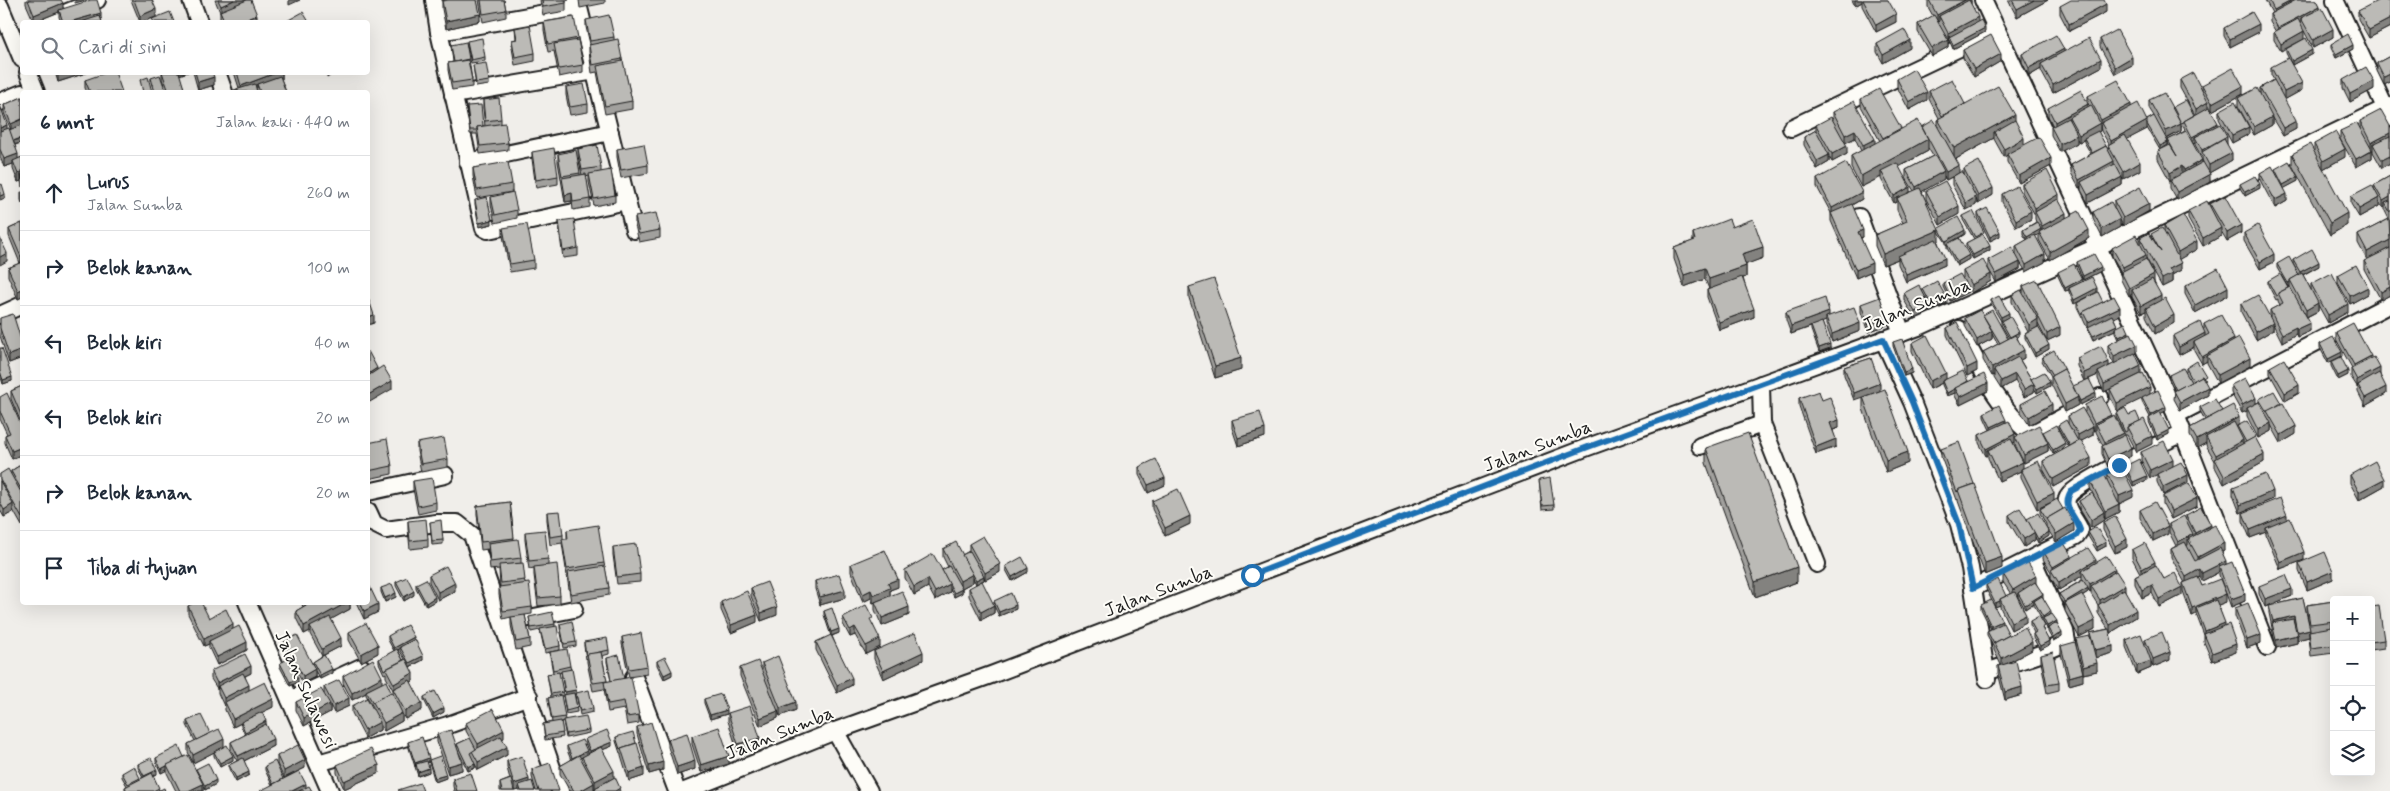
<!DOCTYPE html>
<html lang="id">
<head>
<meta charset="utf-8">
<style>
	:root { --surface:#fff; --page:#f6f6f7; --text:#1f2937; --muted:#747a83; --line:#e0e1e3 }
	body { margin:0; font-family:Mynerve,sans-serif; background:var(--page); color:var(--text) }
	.controls { position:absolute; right:15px; bottom:15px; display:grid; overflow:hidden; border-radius:5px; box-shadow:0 5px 20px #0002 }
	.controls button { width:45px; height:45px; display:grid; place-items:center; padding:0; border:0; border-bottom:1px solid var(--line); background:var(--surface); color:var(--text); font:25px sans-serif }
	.stop { position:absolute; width:15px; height:15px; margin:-11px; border:4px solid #1f6fb2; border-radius:50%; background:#fff }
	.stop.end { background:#1f6fb2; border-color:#fff; box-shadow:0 1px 5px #0008 }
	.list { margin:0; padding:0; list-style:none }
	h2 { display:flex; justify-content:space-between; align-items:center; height:65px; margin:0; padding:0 20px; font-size:21px }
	h2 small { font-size:16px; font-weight:400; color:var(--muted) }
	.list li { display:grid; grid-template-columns:32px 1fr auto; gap:15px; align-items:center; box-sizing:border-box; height:75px; padding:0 20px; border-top:1px solid var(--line) }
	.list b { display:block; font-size:19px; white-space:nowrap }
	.list p { margin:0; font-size:16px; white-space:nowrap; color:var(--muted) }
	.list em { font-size:16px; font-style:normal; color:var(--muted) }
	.icon { flex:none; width:28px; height:28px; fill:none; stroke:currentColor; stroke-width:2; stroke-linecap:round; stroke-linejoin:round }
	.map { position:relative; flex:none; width:2390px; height:791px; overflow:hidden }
	.search { position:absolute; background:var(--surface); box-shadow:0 5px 20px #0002; left:20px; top:20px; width:350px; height:55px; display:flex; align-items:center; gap:12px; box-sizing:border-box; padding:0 18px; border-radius:5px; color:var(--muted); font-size:19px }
	.panel { position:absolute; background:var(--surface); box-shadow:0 5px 20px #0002; left:20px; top:90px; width:350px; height:515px; border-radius:5px }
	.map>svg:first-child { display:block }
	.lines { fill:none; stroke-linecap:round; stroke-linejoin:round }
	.minor-casing { stroke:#1c1c1c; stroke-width:20 }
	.minor { stroke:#fdfcf7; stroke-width:16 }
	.wall { fill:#a1a09d; stroke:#1c1c1c; fill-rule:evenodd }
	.shaded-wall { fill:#83827f; stroke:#1c1c1c }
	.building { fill:#bbbab6; stroke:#1c1c1c }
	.route { stroke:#1f6fb2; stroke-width:6 }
	.labels { text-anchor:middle; stroke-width:4; stroke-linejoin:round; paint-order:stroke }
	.street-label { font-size:19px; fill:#1c1c1c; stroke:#fdfcf7 }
</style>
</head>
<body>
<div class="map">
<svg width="2390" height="791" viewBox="0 0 2390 791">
	<rect width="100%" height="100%" fill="#f0eeea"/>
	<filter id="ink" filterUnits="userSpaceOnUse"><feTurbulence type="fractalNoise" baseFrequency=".02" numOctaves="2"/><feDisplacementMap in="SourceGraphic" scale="10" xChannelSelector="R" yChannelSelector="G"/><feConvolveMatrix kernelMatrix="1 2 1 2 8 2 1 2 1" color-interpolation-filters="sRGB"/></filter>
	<g filter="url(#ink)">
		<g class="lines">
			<defs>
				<g id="minor">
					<path d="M191 0 199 22"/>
					<path d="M434 0 439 32 484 228 488 230 627 201"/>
					<path d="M577 0 634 230"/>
					<path d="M1983 0 2176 415 2267 647"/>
					<path d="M2335 0 2390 118"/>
					<path d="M0 6 22 59"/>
					<path d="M43 22 97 0"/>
					<path d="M439 32 579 7"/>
					<path d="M28 72 36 92"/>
					<path d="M217 72 224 92"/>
					<path d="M453 95 595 71"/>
					<path d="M0 102 22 93"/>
					<path d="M1791 128 1997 30"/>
					<path d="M468 162 610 132"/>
					<path d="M1859 217 1902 333"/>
					<path d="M0 315 22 305"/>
					<path d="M1959 329C1979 365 1996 405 2028 432L2037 431 2100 397"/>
					<path d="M1883 339 1912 402 1959 524 1970 568 1987 679"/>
					<path d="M1761 384 1762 424 1817 564"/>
					<path d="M2176 415 2390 304"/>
					<path d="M1700 446 1762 424"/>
					<path d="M368 492 445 475"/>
					<path d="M368 511 374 524 386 530 436 523H457L472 535 560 791"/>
					<path d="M1973 588 2076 536 2080 530C2077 521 2064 509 2067 499 2070 484 2165 442 2183 433"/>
					<path d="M247 602 330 791"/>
					<path d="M504 623 574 609"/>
					<path d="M1986 672 2040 654 2067 642 2065 631 2032 559"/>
					<path d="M634 677 677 791"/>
					<path d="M290 700 361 667"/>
					<path d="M835 731 869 791"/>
					<path d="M318 763 448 725 529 696"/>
					<path d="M685 791 835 731 991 675 1588 447 1921 326 2099 246 2390 106"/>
				</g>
			</defs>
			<use href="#minor" class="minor-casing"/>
			<use href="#minor" class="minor"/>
		</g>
		<g class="wall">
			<path d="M26 0H61L63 8 101 18 102 22H61L59 17V12L34 22 26 4Z"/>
			<path d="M131 0H152L156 17 142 22H140Z"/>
			<path d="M215 0H251L257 22H222L220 19V12Z"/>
			<path d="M442 0H477L480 21 446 29 442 9Z"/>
			<path d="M479 0H504L506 10V17L483 22Z"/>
			<path d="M540 0H566V11L543 15Z"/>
			<path d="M579 0H605V3L580 8Z"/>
			<path d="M1852 0H1888L1896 22 1876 32 1862 6V2L1855 6Z"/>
			<path d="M1928 0H1971V5L1978 22 1985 32 1953 49 1949 40 1948 41V47L1932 56 1918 32V24L1933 16 1928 7Z"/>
			<path d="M2008 0H2048L2017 17Z"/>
			<path d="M2265 0H2317L2333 37 2313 48 2304 31 2281 51 2274 40V32H2276L2270 22V14L2272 13Z"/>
			<path d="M2390 0V27L2369 38 2358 19V11Z"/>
			<path d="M2060 6 2106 12 2069 31 2060 14Z"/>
			<path d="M586 20 614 37V40L622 59 632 101V109L605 114 597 72 592 73 589 52V45L590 44 586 27Z"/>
			<path d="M544 22 578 38 583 65V72L559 77 554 51 548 52 544 30Z"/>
			<path d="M515 28 535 53V61L515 65 512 48V40L516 39Z"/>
			<path d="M2224 28 2259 32 2230 47 2224 36Z"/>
			<path d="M2100 39 2132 65 2115 74 2100 47Z"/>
			<path d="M467 41 485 57V61L471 63 467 45Z"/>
			<path d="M1877 44 1910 48 1883 63 1877 52Z"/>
			<path d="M2331 44 2353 49 2336 58 2331 48Z"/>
			<path d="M451 45 469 59 472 80V87L452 90 448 70V63L453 62Z"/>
			<path d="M2286 49 2312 54 2292 65 2286 53Z"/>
			<path d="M1963 50 2001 61 1974 77 1963 58Z"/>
			<path d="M2064 51 2101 67 2053 93 2041 71V69L2029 76 2022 62V54Z"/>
			<path d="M2390 56V82L2384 85 2377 71V63Z"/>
			<path d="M473 65 489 81V85L476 87Z"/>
			<path d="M2271 67 2302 90 2284 100 2296 129 2283 136 2272 118V125L2254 135 2238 106V98L2260 95V88L2274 80 2271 75Z"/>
			<path d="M55 72H89L58 82Z"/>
			<path d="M162 72H188L179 75 185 92H166L162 79Z"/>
			<path d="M193 72H212L214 85 198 90Z"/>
			<path d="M234 72H282V79H281L286 92H232V91L239 88Z"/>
			<path d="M151 78 165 92H154L151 82Z"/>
			<path d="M1897 79 1927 100 1909 110 1897 87Z"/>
			<path d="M85 80 122 92H87L85 88Z"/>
			<path d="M2180 80 2202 91V85L2243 94 2212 111 2208 103V107L2218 124 2227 144 2232 160 2209 173 2210 182 2177 200 2170 188V180V181L2158 159V151L2160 150 2147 128V129L2127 139 2140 170 2123 179 2122 177V185L2088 203 2081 190V186L2079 188 2071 173V165L2091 154 2084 142V140L2079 142 2077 139V143L2060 152 2051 135V127L2053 126 2048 116V108L2088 107 2090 106 2088 104V96L2131 106 2147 120 2154 116 2149 108V100L2195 115 2180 88ZM2100 125 2101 131 2109 144 2108 151 2098 132 2100 131ZM2181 126V127L2184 126V128L2185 131 2168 140V145L2167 139 2181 131ZM2195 143V145L2202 157V160L2203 162 2202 163 2193 144Z"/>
			<path d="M2343 80 2374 89 2350 102 2343 88Z"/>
			<path d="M566 87 588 104V112L570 115 566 95Z"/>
			<path d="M1929 91 2015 121 2024 145 2051 166 2019 183 2007 162V155L2004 157 1994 139V138L1956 159 1959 173 1964 175V169L1993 195 1978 204 1976 199V205L1966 210 1952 185V177L1946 180 1944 176V179L1922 191 1939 241 1938 242 1945 265 1906 282 1898 264V259L1883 265 1875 246V235L1903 223 1897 210V202L1894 203 1881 179V177L1861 187 1851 168V156L1861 151 1855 138 1845 143 1847 154 1832 162 1829 157V162L1817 169 1804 145V137L1816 130V125L1833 120V112L1875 144 1880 141 1861 106V99L1901 129 1922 127H1938V119L1939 118 1929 99ZM1928 148 1933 156 1906 170V178L1914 191 1910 192 1899 167 1928 151Z"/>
			<path d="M22 97V150L21 143 15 145 18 159 22 157V187L21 181 18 182 13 169V164L4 167 0 157V105L7 129 9 130H11L4 113V105Z"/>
			<path d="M483 100 501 119V124L508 143V150L480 154 477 134H470L467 106 483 126H485L483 108Z"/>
			<path d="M2219 111 2249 134 2232 143 2219 119Z"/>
			<path d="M2360 121 2390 126V163L2382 168 2373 152V150H2372V158L2356 167 2340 139V131L2360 129Z"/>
			<path d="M2314 144 2345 157 2323 169 2347 225 2330 235 2292 165V154L2314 151Z"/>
			<path d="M578 149 601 167V172L615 195V202L594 206 589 182V176L586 177 590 199V207L573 210 572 201 565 202 558 162V154L580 173V175H582L578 156Z"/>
			<path d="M617 149 648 165V173L621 178 617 157Z"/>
			<path d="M532 152 558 176V184L536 188 532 159Z"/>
			<path d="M473 168 512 184V192L477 198 473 176Z"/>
			<path d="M2275 169 2298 181 2284 188 2287 201 2275 208 2260 180V173L2275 171Z"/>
			<path d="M2390 176V295L2381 300 2364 269V261L2367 260 2358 243V235L2389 219 2385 211V207L2383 208 2379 202V206L2359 217 2351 204V196L2374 189V185Z"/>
			<path d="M1817 179 1862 199 1852 205 1863 237 1861 238 1872 271 1856 278 1831 221V213L1817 187Z"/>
			<path d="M2022 184 2059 201 2066 217 2089 238 2050 260 2039 240V234L2035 236 2045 262 2026 272 2020 262V269L1996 282 1988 268V260L2016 253V246L2027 240 2023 234V230L2036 222 2035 219V215L2022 192Z"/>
			<path d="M2240 184 2260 188 2245 196 2240 188Z"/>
			<path d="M1926 191 1959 214 1940 225 1926 199Z"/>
			<path d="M21 192H22V204L21 200Z"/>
			<path d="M2002 194 2031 219 2016 227 2002 202Z"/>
			<path d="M491 197 517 210V218L495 223 491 205Z"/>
			<path d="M475 200 492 224 479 227 475 204Z"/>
			<path d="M2114 201 2149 211 2123 226 2120 220V227L2102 237 2093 219V212L2114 208Z"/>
			<path d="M2210 204 2241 233 2227 241 2221 231V236L2203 246 2188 219V211L2210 208Z"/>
			<path d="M1978 213 2000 236 1990 241 1978 217Z"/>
			<path d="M1963 216 1984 236 1990 250 1973 259 1966 247V243L1974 239 1963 220Z"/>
			<path d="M635 217 660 230V238L639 242 635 225Z"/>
			<path d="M559 221 578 248V256L563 258 559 229Z"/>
			<path d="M22 223V297L18 299 8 276V268L20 263 9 236V229Z"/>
			<path d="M2164 226 2197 249 2179 259 2181 270 2172 275V282L2162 287 2146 258V260L2161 301 2174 323 2155 334 2146 316V311L2141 313 2132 297V294L2129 296 2121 280V272L2112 256V248L2140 243V238L2151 236V234L2164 232Z"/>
			<path d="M1732 227 1763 258 1746 264V277L1743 278 1754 317 1719 330 1707 297V290L1709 289 1705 279 1684 287 1674 259V248L1693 241V233Z"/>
			<path d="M503 228 534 260V268L510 272 503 236Z"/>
			<path d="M1939 228 1965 234 1959 238 1969 259 1957 266 1947 248V244L1939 232Z"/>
			<path d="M2244 233 2274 262 2260 269 2244 241Z"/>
			<path d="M2293 260 2319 266 2303 275 2311 290V284L2348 312 2328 323 2318 305V311L2307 317 2310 331 2297 337 2296 334 2282 342 2273 324V330L2256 340 2241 312V304L2270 317V310L2280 305 2278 301V299L2276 300 2268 285V281L2288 288 2290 287V286L2288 287 2277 268V264L2299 275 2293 264Z"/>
			<path d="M2077 262 2101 271 2083 280 2077 266Z"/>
			<path d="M1963 271 1991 281 1971 293 1968 288V292L1950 301 1943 287V283L1963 278Z"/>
			<path d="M2058 272 2082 279 2074 304 2069 292V290L2065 291 2058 276Z"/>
			<path d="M2338 275 2368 294 2350 304 2338 283Z"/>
			<path d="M2023 286 2060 335 2047 341 2038 324V327L2049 349 2035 357 2025 338V334L2028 332 2012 302V295L2023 293Z"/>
			<path d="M2185 286 2228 295 2195 313 2185 294Z"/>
			<path d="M1189 287 1241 370 1215 378 1189 298Z"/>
			<path d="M1923 289 1947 303 1932 310 1929 305V312L1915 319 1904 300V293L1923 291Z"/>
			<path d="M1991 300 2009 316 2019 336 2017 337 2024 358 2020 360 2031 379 2050 386 2037 393 2034 388V392L2024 397 2015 381 2001 389 1994 378V375L1992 376 1983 360V352L1998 344 1992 333V339L1977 347 1965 326V318L1983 317V315L2008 339 2009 338 2001 325V321L1991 304Z"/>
			<path d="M2103 302 2120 315 2114 318 2117 327 2129 335 2137 353 2135 354 2141 374 2150 394 2166 411 2161 413 2169 434 2157 440 2149 422V418L2150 417 2142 402V398L2117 411 2110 397V389L2104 392 2098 379V375L2089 379 2096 397 2080 405 2078 400V405L2065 412 2051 384V376L2042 361V357L2065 371 2073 388 2084 381 2077 366V358L2109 366 2114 364 2108 353V345L2118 340 2115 332V330L2093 340 2083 319V317H2082L2077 307V303Z"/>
			<path d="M1861 304 1887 325 1868 332 1861 312Z"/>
			<path d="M1786 312 1829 316 1860 331 1832 342 1826 325V321L1822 322 1830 348 1819 352 1811 330V327L1791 334 1786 320Z"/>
			<path d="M0 318 22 343V358L9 363 0 336Z"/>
			<path d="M2204 324 2234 341 2250 366 2218 383 2207 363V361L2202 364 2194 350V347L2179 355 2173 344V336L2204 329Z"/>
			<path d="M1947 328 1977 371 1967 376 1947 335Z"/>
			<path d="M2336 332 2371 358 2380 375 2386 394 2365 406 2358 392V388L2351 377V369L2352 368 2336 339Z"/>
			<path d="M1893 342 1912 373 1904 376 1893 346Z"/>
			<path d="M1912 343 1946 379 1968 381 1988 391 1960 405 1955 396V393L1947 396 1942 385V383L1930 389 1912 351Z"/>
			<path d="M2320 344 2342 356 2328 363 2320 348Z"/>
			<path d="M0 348 12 381 3 384 0 375Z"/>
			<path d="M1871 358 1854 400 1844 375V367Z"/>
			<path d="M2331 362 2348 375 2338 380 2331 366Z"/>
			<path d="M2270 367 2299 393 2285 401 2270 374Z"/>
			<path d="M2186 368 2206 380 2204 381 2208 395 2180 410 2174 399 2175 391 2169 379V375L2186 372Z"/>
			<path d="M2231 385 2256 403 2259 402V399L2296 434 2281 443 2271 425V431L2258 438 2247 416V411L2242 413 2231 393Z"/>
			<path d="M22 386V425L11 399V391Z"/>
			<path d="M0 397 22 427V454L12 459 5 443V435L7 434 0 419Z"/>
			<path d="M1863 397 1908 463 1886 472 1863 409Z"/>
			<path d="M1799 398 1822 400 1839 428 1833 430 1836 447 1816 454 1799 406Z"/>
			<path d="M2021 404 2052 412 2029 425 2021 412Z"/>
			<path d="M2085 405 2111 417 2123 436 2131 456 2108 467 2102 454V446H2103L2096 432V430L2094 431 2093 429V435L2081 441 2091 466 2053 487 2043 469V461L2069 447 2058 428V425L2068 424V416L2085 412Z"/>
			<path d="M2200 407 2222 411 2239 424 2256 440 2264 462 2224 484 2215 467V461L2206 445V443L2197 448 2190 436V428L2205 420 2200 411Z"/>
			<path d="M1984 413 2006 422 2015 437 2043 433 2065 447 2053 454 2048 445V451L2024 463 2015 445V442L2013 443 2023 468 2054 500 2074 531 2056 542 2046 527V524L2040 513V509L2049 503 2037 509 2021 477V471L1999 481 1988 458V455L1986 456 1979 443V435L1990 430 1984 417Z"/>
			<path d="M2116 413 2129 415 2152 444 2136 452 2127 435H2125L2116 417Z"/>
			<path d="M1232 420 1265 437 1238 446 1232 428Z"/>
			<path d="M368 443 392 466V474L368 479Z"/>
			<path d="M417 443 448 459V467L421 472 417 451Z"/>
			<path d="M1706 448 1797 582 1755 597 1706 463Z"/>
			<path d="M1941 449 2002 568 1985 575 1958 501V499L1957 500 1941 457Z"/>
			<path d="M2141 452 2173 466 2188 482 2163 495 2157 482V474L2150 478 2141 460Z"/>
			<path d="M22 464V526L13 510V512L4 517 0 510V474H11V471Z"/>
			<path d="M2125 466 2147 480 2133 486 2125 470Z"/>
			<path d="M1139 467 1165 485 1148 493 1139 475Z"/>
			<path d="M2107 473 2133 497 2119 504V512L2105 519 2104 515V520L2091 528 2079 508V501L2096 500 2090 488V480H2107Z"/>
			<path d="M2350 475 2384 486 2359 500 2350 483Z"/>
			<path d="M1539 480 1554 505V509L1542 510Z"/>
			<path d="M413 481 436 502V510L418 514 413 489Z"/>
			<path d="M2233 487 2273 499 2240 513 2233 495Z"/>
			<path d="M2163 496 2197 506 2171 519 2163 504Z"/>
			<path d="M1152 501 1190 524 1165 536 1152 509Z"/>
			<path d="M510 502 514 540 521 558V563L525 583 532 607V614L525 615 530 639V647L516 650 511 625V617L503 619 499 595V587H500L499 569 490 570 488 549 481 550 477 514V506Z"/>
			<path d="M2140 510 2168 534 2153 541 2140 518Z"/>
			<path d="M547 512 563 535V539H567V530L604 563 609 588V595L571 602 562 543 550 545 547 520Z"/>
			<path d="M2243 513 2287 519 2304 560 2280 569 2266 535V532L2250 538 2243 521Z"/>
			<path d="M2009 515 2027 519 2049 536 2038 543 2035 537V540L2024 547 2009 522Z"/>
			<path d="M2186 515 2211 528 2224 551 2222 552 2226 564 2245 601 2231 607 2219 575V572L2202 581 2200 577 2198 578 2202 586 2226 602 2218 605 2225 626 2236 652 2212 661 2204 642V635L2196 614 2192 616 2183 591V583H2185L2171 557V549L2176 546 2169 532V524L2186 519Z"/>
			<path d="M408 521 428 539V547L410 549 408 529Z"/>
			<path d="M430 522 443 540V544L432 545Z"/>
			<path d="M2103 522 2127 547 2115 553 2103 530Z"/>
			<path d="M525 532 548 559V565L560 596V604L538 606 534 575V568L529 569 525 540Z"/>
			<path d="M2088 532 2106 546 2097 551 2088 536Z"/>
			<path d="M969 544 1000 572 985 580 984 577V580L976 584 973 578V582L962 588V593L954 597 950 589V592L935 600 928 587 914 595 905 578V570H942L948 567 943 557V549L962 555 969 551Z"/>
			<path d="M613 547 640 574V582L617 584 613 555Z"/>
			<path d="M2132 550 2155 565 2164 579 2182 595 2159 607 2152 593 2142 598 2135 584V576L2140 573 2132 558Z"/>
			<path d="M2043 551 2096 563 2115 572 2125 591 2136 617 2110 633 2113 653 2095 658 2097 671 2083 674 2076 647V639H2090V633L2108 629 2098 613V605L2091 594V591L2090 592 2088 589V592L2082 596 2095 629 2079 637 2065 611V606L2059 598V594L2082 580V576L2059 590 2051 578V572L2043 559Z"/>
			<path d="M2299 563 2333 579 2307 590 2299 571Z"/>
			<path d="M851 564 898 587 890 590V596L909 615 882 626 875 610V602L873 603 871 598 863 602 851 572Z"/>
			<path d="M1006 566 1028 572 1012 581 1006 570Z"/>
			<path d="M2003 574 2036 583 2051 615 2057 623 2062 636 2053 641 2048 632V630L2043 622V621L2034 605V603L2025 609 2018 597V595L2017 596 2026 622 2011 630 2000 607V605L1995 607 1986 589V585L2006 596 2011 594 2003 582Z"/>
			<path d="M429 575 455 591 438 600 429 582Z"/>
			<path d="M815 581 845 598 820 605 815 589Z"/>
			<path d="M396 582 414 595 404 601 396 586Z"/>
			<path d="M416 584 435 601 426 606 416 588Z"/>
			<path d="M2259 586 2292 596 2265 607 2259 594Z"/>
			<path d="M381 588 396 597 385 602 381 592Z"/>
			<path d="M751 588 777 615 761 621 751 596Z"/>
			<path d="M969 588 994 604V601L1016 609 999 616 994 606V613L981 620 969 596Z"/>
			<path d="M2303 598 2309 627 2307 613V605L2334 601V653L2311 656 2309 637 2297 640V637V643L2276 648 2269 613V606Z"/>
			<path d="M301 602H350V609L331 619 341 646 324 655 332 673 320 679 315 671V677L303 683 284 650V642L313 664V662L322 656 310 634V631L304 634 296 618V611L303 607Z"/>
			<path d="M356 602H368L378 612 364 619Z"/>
			<path d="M721 602 757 622 731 633 721 610Z"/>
			<path d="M1981 605 2002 624 2009 635 2032 650 2006 664 2022 695 2005 700 1998 673V666L2001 665 1994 650V648L1987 635V631L1991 629 1981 609Z"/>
			<path d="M188 606 209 618 233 629 247 650 217 665 209 648V644L204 646 188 614Z"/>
			<path d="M2371 607 2384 640V648L2371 650Z"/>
			<path d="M2235 608 2261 643 2247 648 2235 616Z"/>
			<path d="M824 611 839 633 832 636 852 685 837 693 816 650V642L831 636 824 615Z"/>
			<path d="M529 617 555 624V626L560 646V650L545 653 540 630 531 632Z"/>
			<path d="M843 617 873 625 880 647 866 654 855 635 850 637 843 624Z"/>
			<path d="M2030 621 2045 630 2044 631 2049 645 2040 650 2033 638V634L2034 633 2030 625Z"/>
			<path d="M560 624 576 642V646L564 648 560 628Z"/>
			<path d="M349 632 378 653 361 662 349 640Z"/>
			<path d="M388 636 414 640 423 660 410 667 413 681 411 682 422 710 405 719 402 714V721L384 731 380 724V730L365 738 352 713V706L373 709V707L366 695V693L352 700 343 683V676L382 683 393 695V690L386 677V673L384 674 379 663V659L394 651 388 640ZM400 648V651L405 659 403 660 398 650Z"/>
			<path d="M622 637 647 666V674L629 677 622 644Z"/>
			<path d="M2145 639 2170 660 2153 667 2151 663V668L2137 674 2126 647V640L2145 644Z"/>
			<path d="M584 642 609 650V654L602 656 607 682 611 681 607 662V658L624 679 639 715V723L627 725 624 709 608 712 604 689 593 691 587 662V658L586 659 584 646Z"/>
			<path d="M2061 646 2083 681 2069 685 2061 654Z"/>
			<path d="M874 651 923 660 883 679 874 659Z"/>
			<path d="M550 652 570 666 576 694H575L577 712 566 714 563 696H561L565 720 589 730V733L566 738 563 721 561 722 563 737 545 740 543 724 552 722 548 701V698L551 697 547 674 553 673 550 656ZM561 672 565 695H563L559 673Z"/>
			<path d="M2041 655 2059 683V690L2047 693 2041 662Z"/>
			<path d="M657 661 672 675 664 679 657 665Z"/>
			<path d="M280 663 298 682 290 686 280 667Z"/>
			<path d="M762 663 796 710 780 716 778 711V718L760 726 740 676V668L762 670Z"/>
			<path d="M211 671 251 673 245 676 249 690 273 707 262 712 273 746 244 761 249 775 236 782 229 769V765L237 761 231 750V742L245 735 241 726V723L233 727 225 710V705L224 706 218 693V690L211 679Z"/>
			<path d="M324 687 349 706 334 713 330 705V712L304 726 296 710V702L324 694Z"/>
			<path d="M576 693 593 708V712L580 715Z"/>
			<path d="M424 697 444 712 433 718 424 700Z"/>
			<path d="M704 699 727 714 710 719 704 703Z"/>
			<path d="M728 713 760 746 738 752 728 721Z"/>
			<path d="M187 721 210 733 224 747 233 760 220 767 214 756V752L193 763 188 752V744L195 741 187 725Z"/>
			<path d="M466 723 504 738H502L507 755 478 770 475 764V768L468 771 458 751 462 770 448 774 437 742V734L457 747V744L470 738 466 731Z"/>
			<path d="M637 727 663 770 649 774 637 734Z"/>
			<path d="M692 736 729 764 701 772 692 744Z"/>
			<path d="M616 737 644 776 629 781 621 755V753H620L616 741Z"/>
			<path d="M585 739 612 746 602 750 614 778 620 791H595L594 788V791H570L560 774V766L571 760 567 750V746L587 755 589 753 585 743Z"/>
			<path d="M668 739 695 769 677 775 668 747Z"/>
			<path d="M408 742 429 760 446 778 435 782 429 762 427 763 429 772 418 776 408 745Z"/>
			<path d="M277 756 305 768 284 778 277 764Z"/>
			<path d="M184 757 196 771 216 784 205 790 203 786V791H176L167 773V770L161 773 156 762V758Z"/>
			<path d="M507 761 529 782 535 791H519V790L516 791H500V783L510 779 507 768Z"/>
			<path d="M138 764 157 774 153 776 159 790 165 791H125V787L127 786 122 777V773L140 779 143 777 138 768Z"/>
			<path d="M337 765 379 773 344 789 337 773Z"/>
			<path d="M265 766 283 779 306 788 312 791 272 785 265 770Z"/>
			<path d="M532 769 559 791H536L532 777Z"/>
			<path d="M453 778 477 791H454L453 786Z"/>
		</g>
		<g class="shaded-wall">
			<path d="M75 0H86L75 3Z"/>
			<path d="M234 0H250V1L221 13V6Z"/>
			<path d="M289 0H300L289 5Z"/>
			<path d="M1855 0H1862V2L1855 6Z"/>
			<path d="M1965 0H1971V4L1941 20 1939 16V21L1937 23V15Z"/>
			<path d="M2034 0H2048L2017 17V9Z"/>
			<path d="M2293 0H2307L2274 18V10Z"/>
			<path d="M63 3V11L59 10V12L34 22V15Z"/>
			<path d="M2106 4V12L2069 31V24Z"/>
			<path d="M2320 6V13L2301 18V24L2278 36V28Z"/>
			<path d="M156 9V17L142 22H140V16Z"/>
			<path d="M101 13V21L96 22H69Z"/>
			<path d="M480 14V21L446 29V21Z"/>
			<path d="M1896 14V22L1876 32V25Z"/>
			<path d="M257 15V22H238Z"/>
			<path d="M1978 17V25L1949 37 1948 41V33Z"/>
			<path d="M2390 19V27L2369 38V30Z"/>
			<path d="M2259 24V32L2230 47V39Z"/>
			<path d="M1985 28V32L1953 49V45Z"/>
			<path d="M2333 29V37L2313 48V40Z"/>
			<path d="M2304 31V39L2281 51V44Z"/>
			<path d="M1910 40V48L1883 63V55Z"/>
			<path d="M1948 40V47L1932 56V48Z"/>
			<path d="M2353 45V49L2336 58V54Z"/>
			<path d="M2064 49V57L2041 64V69L2029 76V68Z"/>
			<path d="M2312 50V54L2292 65V61Z"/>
			<path d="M2001 54V61L1974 77V69Z"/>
			<path d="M2132 57V65L2115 74V67Z"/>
			<path d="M2101 59V67L2053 93V85Z"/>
			<path d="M63 72H89L58 82V74Z"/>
			<path d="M178 72H188L178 75Z"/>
			<path d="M278 72H282V79L258 87 257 84V88L245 92H241V86Z"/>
			<path d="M329 72H335L327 78V74Z"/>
			<path d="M2390 74V82L2384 85V77Z"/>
			<path d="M214 77V85L198 90V82Z"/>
			<path d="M2374 81V89L2350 102V94Z"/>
			<path d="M2302 83V90L2284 100V92Z"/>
			<path d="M2243 86V94L2212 111V103Z"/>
			<path d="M165 89V92H155Z"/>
			<path d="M1927 92V100L1909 110V102Z"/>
			<path d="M2208 102V110L2196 117V109Z"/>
			<path d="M2088 104V112L2069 117V122L2055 130V122Z"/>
			<path d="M2131 104V111L2101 124V120Z"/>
			<path d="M2015 115V127L1994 132V138L1954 160V148Z"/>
			<path d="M2272 117V125L2254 135V127Z"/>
			<path d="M22 119V127L11 132V124Z"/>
			<path d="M2147 121V129L2111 148V141Z"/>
			<path d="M2296 121V129L2283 136V128Z"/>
			<path d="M2100 123V131L2079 142V135Z"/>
			<path d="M2218 123V130L2195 137V143L2192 144V137Z"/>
			<path d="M2181 124V131L2166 139V131Z"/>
			<path d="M7 125V133L0 135V128Z"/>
			<path d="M2249 127V134L2232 143V135Z"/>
			<path d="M1855 130V138L1845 143V135Z"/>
			<path d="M2390 133V141L2373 144V150H2372V158L2356 167V159L2371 151V143Z"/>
			<path d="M2077 135V143L2060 152V144Z"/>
			<path d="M2227 136V144L2202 152V150Z"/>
			<path d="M2024 138V146L2004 157V149Z"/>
			<path d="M21 139V143L13 145V141Z"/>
			<path d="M1875 139V147L1863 153V145Z"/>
			<path d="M1928 139V151L1883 175 1881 171V177L1861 187V176Z"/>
			<path d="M2168 142V145L2160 150V146Z"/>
			<path d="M1847 146V154L1832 162V154Z"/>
			<path d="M2345 149V157L2323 169V161Z"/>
			<path d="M2232 153V160L2209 173V165Z"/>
			<path d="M18 154V162L13 161V164L4 167V159Z"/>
			<path d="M1829 155V162L1817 169V161Z"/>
			<path d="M2390 156V163L2382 168V160Z"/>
			<path d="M2051 158V166L2019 183V176Z"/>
			<path d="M2202 160V168L2184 177V170Z"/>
			<path d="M2114 161V168L2081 182V186L2079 188V180Z"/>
			<path d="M2140 162V170L2123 179V172Z"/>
			<path d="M1959 165V173L1946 180V172Z"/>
			<path d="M2182 166V174L2170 181V173Z"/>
			<path d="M1944 171V179L1916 195V187Z"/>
			<path d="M22 172V180L21 174V181L18 182V174Z"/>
			<path d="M2210 174V182L2177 200V192Z"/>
			<path d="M2122 177V185L2088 203V195Z"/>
			<path d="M2298 177V181L2283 189V185Z"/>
			<path d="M2260 184V188L2245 196V192Z"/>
			<path d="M1910 187V195L1897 198V202L1894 203V196Z"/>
			<path d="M1993 188V195L1978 204V196Z"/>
			<path d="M1862 192V199L1832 216V208Z"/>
			<path d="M572 193V201L565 202V195Z"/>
			<path d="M5 194V198L0 200V196Z"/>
			<path d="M2059 194V202L2035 212V208Z"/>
			<path d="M2287 194V201L2275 208V200Z"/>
			<path d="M1976 197V205L1966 210V203Z"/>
			<path d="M2390 197V204L2385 203V207L2383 208V201Z"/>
			<path d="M2379 198V206L2359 217V209Z"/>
			<path d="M2149 204V211L2123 226V218Z"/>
			<path d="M1959 206V214L1940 225V217Z"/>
			<path d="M2031 211V219L2016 227V220Z"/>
			<path d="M2066 213V221L2042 234V226Z"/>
			<path d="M2347 213V225L2330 235V223Z"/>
			<path d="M2120 219V227L2102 237V229Z"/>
			<path d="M492 220V224L479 227V223Z"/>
			<path d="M2241 225V233L2227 241V233Z"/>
			<path d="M2221 228V236L2203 246V238Z"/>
			<path d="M2041 229V233L2027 241V237Z"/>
			<path d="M1863 230V237L1858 239V232Z"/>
			<path d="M1939 230V241L1899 259 1898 256V259L1883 265V254Z"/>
			<path d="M1965 230V234L1946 245V241Z"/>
			<path d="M2089 230V238L2050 260V252Z"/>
			<path d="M2000 232V236L1990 241V237Z"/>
			<path d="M2390 240V248L2367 260V252Z"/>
			<path d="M2197 241V249L2178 260V252Z"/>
			<path d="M1990 246V250L1973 259V255Z"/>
			<path d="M1763 247V258L1742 266V254Z"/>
			<path d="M7 253V261L0 265V257Z"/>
			<path d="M2045 254V262L2026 272V265Z"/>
			<path d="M2274 254V262L2260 269V262Z"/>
			<path d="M1969 255V259L1957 266V262Z"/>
			<path d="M2146 255V263L2123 275V267Z"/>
			<path d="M22 256V264L21 265V257Z"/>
			<path d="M1945 258V265L1906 282V274Z"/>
			<path d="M2020 262V269L1996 282V274Z"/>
			<path d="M2319 262V266L2300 276V272Z"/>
			<path d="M1872 263V271L1856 278V270Z"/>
			<path d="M2181 263V270L2172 275V282L2162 287V279L2169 269Z"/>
			<path d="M1746 266V277L1709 290V279Z"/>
			<path d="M2101 267V271L2083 280V276Z"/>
			<path d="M1705 268V279L1684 287V275Z"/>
			<path d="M1991 274V281L1971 293V285Z"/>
			<path d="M2154 274V282L2132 290V294L2129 296V288Z"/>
			<path d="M2082 279V283L2069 288V290L2065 291V288Z"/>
			<path d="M2290 282V286L2288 287V283Z"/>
			<path d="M2228 287V295L2195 313V305Z"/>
			<path d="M2368 287V294L2350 304V296Z"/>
			<path d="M2390 287V295L2381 300V292Z"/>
			<path d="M1968 288V292L1950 301V297Z"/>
			<path d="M2097 288V292L2074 304V300Z"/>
			<path d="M22 289V297L18 299V291Z"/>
			<path d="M2161 295V303L2146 308V311L2141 313V306Z"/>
			<path d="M1947 299V303L1932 310V306Z"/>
			<path d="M2318 303V311L2306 317V310Z"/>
			<path d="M1929 304V312L1915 319V312Z"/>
			<path d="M2348 304V312L2328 323V315Z"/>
			<path d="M2120 307V315L2090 329 2088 327V330V322Z"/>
			<path d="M1754 309V317L1719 330V322Z"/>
			<path d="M1829 312V320L1826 317V321L1791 334V326Z"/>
			<path d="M2009 313V317L2001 321V317Z"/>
			<path d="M374 315V323L368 325V317Z"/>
			<path d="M2174 315V323L2155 334V326Z"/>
			<path d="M1887 318V325L1868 332V324Z"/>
			<path d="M2038 319V327L2029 332V325Z"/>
			<path d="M1860 323V331L1832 342V334Z"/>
			<path d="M2273 323V330L2256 340V332Z"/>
			<path d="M2310 323V331L2297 337V329Z"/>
			<path d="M2117 325V329L2115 328V330L2093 340V336Z"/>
			<path d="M2060 327V335L2047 341V334Z"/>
			<path d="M2296 327V334L2282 342V334Z"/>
			<path d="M1992 331V339L1977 347V340Z"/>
			<path d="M2019 332V336L2010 341V337Z"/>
			<path d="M2129 332V336L2119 341V337Z"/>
			<path d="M2205 333V341L2194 342V347L2179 355V347Z"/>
			<path d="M2234 339V347L2207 356V361L2202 364V357Z"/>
			<path d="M1830 344V348L1819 352V348Z"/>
			<path d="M2049 345V349L2035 357V353Z"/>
			<path d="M2137 345V353L2114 364V356Z"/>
			<path d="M22 350V358L9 363V355Z"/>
			<path d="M2024 350V358L1996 373 1994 370V375L1992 376V368Z"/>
			<path d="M2342 352V356L2328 363V359Z"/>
			<path d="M2371 356V363L2354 372V365Z"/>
			<path d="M1241 358V370L1215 378V366Z"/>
			<path d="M2250 358V366L2218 383V375Z"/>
			<path d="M2109 362V369L2098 372V375L2084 381V373Z"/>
			<path d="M1977 363V371L1967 376V368Z"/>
			<path d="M2141 366V374L2104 392V384Z"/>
			<path d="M377 368V376L368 381V374Z"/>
			<path d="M2380 368V376L2358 385 2357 388V380Z"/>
			<path d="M1912 369V373L1904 376V372Z"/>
			<path d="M2348 371V375L2338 380V376Z"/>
			<path d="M1946 373V381H1942V383L1930 389V381Z"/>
			<path d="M2015 374V381L2001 389V381Z"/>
			<path d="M12 377V381L3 384V380Z"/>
			<path d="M392 381V389L368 403V395Z"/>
			<path d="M2050 382V386L2037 393V389Z"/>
			<path d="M1880 383V391L1854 400V393Z"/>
			<path d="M1988 383V391L1960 405V397Z"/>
			<path d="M2034 384V392L2024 397V389Z"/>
			<path d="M2299 385V393L2285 401V393Z"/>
			<path d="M2150 387V395L2117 411V403Z"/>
			<path d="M2208 387V395L2180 410V402Z"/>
			<path d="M2386 387V394L2365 406V398Z"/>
			<path d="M1955 389V393L1947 396V393Z"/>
			<path d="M2096 393V397L2080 405V401Z"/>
			<path d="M2078 397V405L2065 412V404Z"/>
			<path d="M2256 398V406L2247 408V411L2242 413V405Z"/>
			<path d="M2052 404V412L2029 425V417Z"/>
			<path d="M2166 407V411L2151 418V415Z"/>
			<path d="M2111 415V422L2096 424V430L2094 431V423Z"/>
			<path d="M2239 417V425L2209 441 2206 437V443L2197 448V440Z"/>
			<path d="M1839 420V428L1830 431V423Z"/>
			<path d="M2006 420V424L1991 431V427Z"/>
			<path d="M2271 423V431L2258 438V430Z"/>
			<path d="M2296 426V434L2281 443V435Z"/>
			<path d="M2093 427V435L2078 443V435Z"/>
			<path d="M1265 429V437L1238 446V438Z"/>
			<path d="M2169 430V434L2157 440V436Z"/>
			<path d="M2123 433V441L2105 450V442Z"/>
			<path d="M2015 434V442L1990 454 1988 450V455L1986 456V449Z"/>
			<path d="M2152 436V444L2136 452V444Z"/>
			<path d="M1836 439V447L1816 454V447Z"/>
			<path d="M2243 440V447L2216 460V455Z"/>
			<path d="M2048 443V451L2024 463V455Z"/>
			<path d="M2065 443V447L2053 454V450Z"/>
			<path d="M22 447V454L12 459V451Z"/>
			<path d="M2131 448V456L2108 467V459Z"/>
			<path d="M1908 452V463L1886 472V460Z"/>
			<path d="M2264 454V462L2224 484V476Z"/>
			<path d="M2091 458V466L2053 487V479Z"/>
			<path d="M2173 459V467L2150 478V470Z"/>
			<path d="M2023 462V470L2021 469V471L1999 481V473Z"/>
			<path d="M2188 475V482L2163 495V487Z"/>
			<path d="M2147 476V480L2133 486V482Z"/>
			<path d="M1165 478V485L1148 493V485Z"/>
			<path d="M2384 479V486L2359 500V492Z"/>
			<path d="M2133 490V497L2119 504V496Z"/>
			<path d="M2273 491V499L2240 513V505Z"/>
			<path d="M2054 493V501L2037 509V501Z"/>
			<path d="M2197 498V506L2171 519V511Z"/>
			<path d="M13 504V512L4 517V510Z"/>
			<path d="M2119 504V512L2105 519V511Z"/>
			<path d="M2104 512V520L2091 528V520Z"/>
			<path d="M2287 515V523L2266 528V532L2250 538V530Z"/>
			<path d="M1190 516V524L1165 536V528Z"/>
			<path d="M2074 523V531L2056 542V534Z"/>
			<path d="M2211 525V533L2195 541V533Z"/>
			<path d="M2168 526V534L2153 541V534Z"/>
			<path d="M2035 532V540L2024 547V539Z"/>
			<path d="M2049 532V536L2038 543V539Z"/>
			<path d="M2193 534V542L2188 539V545L2178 550V542Z"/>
			<path d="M2127 539V547L2115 553V546Z"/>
			<path d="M2106 542V546L2097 551V547Z"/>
			<path d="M2224 543V551L2198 565V557Z"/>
			<path d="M2304 552V560L2280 569V562Z"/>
			<path d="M2072 556V564L2053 572V567Z"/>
			<path d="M2002 557V568L1985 575V563Z"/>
			<path d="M2096 560V568L2082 571V576L2059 590V583Z"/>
			<path d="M2226 561V568L2219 567V572L2202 581V573Z"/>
			<path d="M2155 562V570L2142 577V569Z"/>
			<path d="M1000 564V572L985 580V573Z"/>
			<path d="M1797 567V582L1755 597V582Z"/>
			<path d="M1028 568V572L1012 581V577Z"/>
			<path d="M2115 569V577L2091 586V591L2090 592V584Z"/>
			<path d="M2200 569V577L2186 584V577Z"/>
			<path d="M2333 571V579L2307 590V582Z"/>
			<path d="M973 574V582L960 589V581Z"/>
			<path d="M984 576V580L976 584V580Z"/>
			<path d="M2036 576V583L2018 593V595L2013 598V590Z"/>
			<path d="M898 579V587L890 590V596L873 603V595L888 583Z"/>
			<path d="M928 579V587L914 595V587Z"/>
			<path d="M455 583V591L438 600V592Z"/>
			<path d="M950 584V592L935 600V592Z"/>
			<path d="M2125 585V593L2100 608V600Z"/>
			<path d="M2152 585V593L2142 598V590Z"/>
			<path d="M2182 587V595L2159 607V599Z"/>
			<path d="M2088 588V592L2067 605 2065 603V606V602Z"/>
			<path d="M962 589V593L954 597V593Z"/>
			<path d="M2292 589V596L2265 607V599Z"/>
			<path d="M845 590V598L820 605V597Z"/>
			<path d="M871 590V598L863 602V594Z"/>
			<path d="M414 591V595L404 601V597Z"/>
			<path d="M396 593V597L385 602V598Z"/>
			<path d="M2043 594V598L2034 601V603L2025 609V605Z"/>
			<path d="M2226 594V602L2198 613 2196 608V614L2192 616V608Z"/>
			<path d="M2245 594V601L2231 607V599Z"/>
			<path d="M435 597V601L426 606V603Z"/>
			<path d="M2000 601V605L1995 607V603Z"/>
			<path d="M305 602H320L305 611Z"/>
			<path d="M348 602H350V609L312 630 310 627V631L304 634V626Z"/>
			<path d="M378 604V612L364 619V611Z"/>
			<path d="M994 605V613L981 620V612Z"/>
			<path d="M1016 605V609L999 616V612Z"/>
			<path d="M777 607V615L761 621V613Z"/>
			<path d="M909 607V615L882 626V618Z"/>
			<path d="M2136 610V617L2110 633V625Z"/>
			<path d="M2051 611V615L2043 619V617Z"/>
			<path d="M757 615V622L731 633V625Z"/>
			<path d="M2026 615V622L2011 630V622Z"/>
			<path d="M2294 616V624L2273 625V621Z"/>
			<path d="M2002 621V624L1991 630V626Z"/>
			<path d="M2057 621V625L2048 628 2047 630V626Z"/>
			<path d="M2095 621V629L2079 637V629Z"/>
			<path d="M2225 623V630L2205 638V631Z"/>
			<path d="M233 624V632L209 641V644L204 646V639Z"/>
			<path d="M855 627V635L850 637V630Z"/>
			<path d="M839 629V633L831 636V632Z"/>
			<path d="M2310 629V637L2309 631V637L2297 640V632Z"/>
			<path d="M2062 632V636L2053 641V638Z"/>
			<path d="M2261 635V643L2247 648V640Z"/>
			<path d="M2297 635V643L2276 648V640Z"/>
			<path d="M414 637V641L394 652V648Z"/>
			<path d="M341 638V646L322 656V649Z"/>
			<path d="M880 639V647L866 654V646Z"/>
			<path d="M2049 641V645L2040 650V646Z"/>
			<path d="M247 642V650L217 665V657Z"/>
			<path d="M2032 642V650L2002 666V658Z"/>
			<path d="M2236 644V652L2212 661V653Z"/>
			<path d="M378 645V653L361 662V654Z"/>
			<path d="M2113 646V653L2095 658V650Z"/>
			<path d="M923 652V660L883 679V671Z"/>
			<path d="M2170 652V660L2153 667V659Z"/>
			<path d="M423 656V660L409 667V663Z"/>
			<path d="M2151 661V668L2137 674V666Z"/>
			<path d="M2097 663V671L2083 674V667Z"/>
			<path d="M251 666V673L219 689 218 686 217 690V683Z"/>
			<path d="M315 669V677L303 683V676Z"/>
			<path d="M332 669V673L320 679V675Z"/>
			<path d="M672 671V675L664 679V675Z"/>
			<path d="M413 673V681L394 691V684Z"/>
			<path d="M2083 673V681L2069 685V677Z"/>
			<path d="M382 677V684L366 691V693L352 700V693Z"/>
			<path d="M298 678V682L290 686V682Z"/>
			<path d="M852 678V685L837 693V685Z"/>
			<path d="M249 685V693L225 702V705L224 706V698Z"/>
			<path d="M2022 687V695L2005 700V692Z"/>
			<path d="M576 690V694L565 696V692Z"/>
			<path d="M349 698V706L334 713V706Z"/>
			<path d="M273 699V707L233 727V719Z"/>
			<path d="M796 702V710L780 716V708Z"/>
			<path d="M422 703V710L405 719V711Z"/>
			<path d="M330 704V712L304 726V718Z"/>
			<path d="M444 708V712L433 718V714Z"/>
			<path d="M727 710V714L710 719V715Z"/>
			<path d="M778 711V718L760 726V718Z"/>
			<path d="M402 713V721L384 731V723Z"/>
			<path d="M266 721V725L245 736V732Z"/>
			<path d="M380 722V730L365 738V730Z"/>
			<path d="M504 730V738L478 752V744Z"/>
			<path d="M760 738V746L738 752V744Z"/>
			<path d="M224 739V747L193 763V755Z"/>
			<path d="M273 739V746L238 764V756Z"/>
			<path d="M612 742V746L590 755V751Z"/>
			<path d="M507 747V755L478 770V762Z"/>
			<path d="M587 751V755L572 762V758Z"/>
			<path d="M233 756V760L220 767V763Z"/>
			<path d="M729 756V764L701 772V765Z"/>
			<path d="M429 758V762L417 767 416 764 415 767V763Z"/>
			<path d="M305 760V768L284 778V771Z"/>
			<path d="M695 761V769L677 775V767Z"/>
			<path d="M462 762V770L448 774V766Z"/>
			<path d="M663 762V770L649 774V766Z"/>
			<path d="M475 764V768L468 771V767Z"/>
			<path d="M379 765V773L344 789V781Z"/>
			<path d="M167 766V770L161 773V769Z"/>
			<path d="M429 768V772L418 776V772Z"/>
			<path d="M644 768V776L629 781V773Z"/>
			<path d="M157 770V774L144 780V776Z"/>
			<path d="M614 771V778L595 788V781Z"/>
			<path d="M249 772V775L236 782V778Z"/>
			<path d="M446 775V778L435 782V778Z"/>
			<path d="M529 779V787L519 785V790L514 791V784Z"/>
			<path d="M216 780V784L205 790V786Z"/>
			<path d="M594 783V791H580Z"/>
			<path d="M203 784V791H188Z"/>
			<path d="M306 784V791H292Z"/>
		</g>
		<g class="building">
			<path d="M28 0H61L63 3 34 15Z"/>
			<path d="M91 0H97L101 13 69 22H63L59 10Z"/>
			<path d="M134 0H152L156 9 140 16Z"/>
			<path d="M218 0H234L221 6Z"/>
			<path d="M247 0H251L257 15 238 22H225L220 11Z"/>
			<path d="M448 0H477L480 14 446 21 442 1Z"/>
			<path d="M481 0H504L506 10 483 14Z"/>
			<path d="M542 0H566V3L543 7Z"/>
			<path d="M1863 0H1888L1896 14 1876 25Z"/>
			<path d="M1929 0H1965L1937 15Z"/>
			<path d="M1969 0 1978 17 1948 33 1939 16Z"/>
			<path d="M2012 0H2034L2017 9Z"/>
			<path d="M2071 0H2104L2106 4 2069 24 2060 6Z"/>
			<path d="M2269 0H2293L2274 10Z"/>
			<path d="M2296 0H2317L2320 6 2278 28 2270 14Z"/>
			<path d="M2379 0H2390V19L2369 30 2358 11Z"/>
			<path d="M2322 8 2333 29 2313 40 2301 18Z"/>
			<path d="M170 12 174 22H154L152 19Z"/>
			<path d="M303 12 309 22H285Z"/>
			<path d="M2252 12 2259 24 2230 39 2224 28Z"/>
			<path d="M609 15 614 37 590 41 586 20Z"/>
			<path d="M1934 15 1948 40 1932 48 1918 24Z"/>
			<path d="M100 16 102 22H81Z"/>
			<path d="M574 17 578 38 548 44 544 22Z"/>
			<path d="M2298 19 2304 31 2281 44 2274 32Z"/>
			<path d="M1981 20 1985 28 1953 45 1949 37Z"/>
			<path d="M530 25 535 53 515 57 512 40 517 39 515 28Z"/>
			<path d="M1904 29 1910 40 1883 55 1877 44Z"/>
			<path d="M2117 30 2132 57 2115 67 2100 39Z"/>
			<path d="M2348 34 2353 45 2336 54 2331 44Z"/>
			<path d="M1991 35 2001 54 1974 69 1963 50Z"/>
			<path d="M2056 35 2064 49 2029 68 2022 54Z"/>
			<path d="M482 38 485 57 471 60 467 41Z"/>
			<path d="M2089 38 2101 59 2053 85 2041 64Z"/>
			<path d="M2306 38 2312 50 2292 61 2286 49Z"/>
			<path d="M618 39 622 59 592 65 589 45Z"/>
			<path d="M578 40 583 65 559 69 554 44Z"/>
			<path d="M466 42 469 59 454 62 451 45Z"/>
			<path d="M2390 56V74L2384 77 2377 63Z"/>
			<path d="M2288 58 2302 83 2284 92 2271 67Z"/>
			<path d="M468 60 472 80 452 83 448 63Z"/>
			<path d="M623 61 632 101 605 106 597 66Z"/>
			<path d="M486 63 489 81 476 83 473 65Z"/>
			<path d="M2366 67 2374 81 2350 94 2343 80Z"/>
			<path d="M2233 68 2243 86 2212 103 2202 85Z"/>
			<path d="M1914 69 1927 92 1909 102 1897 79Z"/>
			<path d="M108 72H115L122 92H90L85 80Z"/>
			<path d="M162 72H179L185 92H169Z"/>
			<path d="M195 72H212L214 77 198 82Z"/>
			<path d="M237 72H278L241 86Z"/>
			<path d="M2193 73 2208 102 2196 109 2180 80Z"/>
			<path d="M160 75 165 89 155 92 151 78Z"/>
			<path d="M280 76 286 92H260L257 84Z"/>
			<path d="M148 77 152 92H143L140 80Z"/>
			<path d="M1952 79 1965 104 1942 116 1929 91Z"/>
			<path d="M2118 80 2131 104 2101 120 2088 96Z"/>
			<path d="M2274 80 2296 121 2283 128 2260 88Z"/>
			<path d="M255 84 257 92H232V91Z"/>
			<path d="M584 84 588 104 570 107 566 87Z"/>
			<path d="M1998 86 2015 115 1954 148 1938 119Z"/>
			<path d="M2257 88 2272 117 2254 127 2238 98Z"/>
			<path d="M1879 89 1901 128 1883 138 1861 99Z"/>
			<path d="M2081 90 2088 104 2055 122 2048 108Z"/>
			<path d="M2164 93 2181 124 2166 131 2149 100Z"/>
			<path d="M22 97V119L11 124 4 105Z"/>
			<path d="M499 98 501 119 485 121 483 100Z"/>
			<path d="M2186 100 2194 115 2184 121V122L2181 123 2173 107Z"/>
			<path d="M1854 101 1875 139 1863 145 1855 130 1845 135 1833 112Z"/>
			<path d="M2235 102 2249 127 2232 135 2219 111Z"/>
			<path d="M2138 103 2147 121 2111 141 2101 123Z"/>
			<path d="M0 105 7 125 0 128Z"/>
			<path d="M481 105 483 126 477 127V130H470L467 106Z"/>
			<path d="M2091 105 2100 123 2079 135 2069 117Z"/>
			<path d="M2209 107 2218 123 2192 137 2184 121Z"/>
			<path d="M2381 110 2390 126V133L2371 143 2360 121Z"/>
			<path d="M2154 116 2168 142 2160 146 2147 124V120Z"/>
			<path d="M1831 117 1847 146 1832 154 1816 125Z"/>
			<path d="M2068 118 2077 135 2060 144 2051 127Z"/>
			<path d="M1918 120 1928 139 1861 176 1851 156Z"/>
			<path d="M1934 120 1959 165 1946 172 1922 127Z"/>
			<path d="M2015 120 2024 138 2004 149 1994 132Z"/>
			<path d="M505 123 508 143 480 146 477 127Z"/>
			<path d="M2357 123 2372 150 2356 159 2340 131Z"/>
			<path d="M2220 124 2227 136 2202 150 2195 137Z"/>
			<path d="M22 125V136L21 137V138L13 141 9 130Z"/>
			<path d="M9 128 18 154 4 159 0 149V131Z"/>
			<path d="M1816 130 1829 155 1817 161 1804 137Z"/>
			<path d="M2098 131 2107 148 2106 146 2092 153 2084 138Z"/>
			<path d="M2186 131 2202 160 2184 170 2182 166 2170 173 2158 151 2170 145 2177 156 2168 140Z"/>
			<path d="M2336 132 2345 149 2323 161 2314 144Z"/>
			<path d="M2125 135 2140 162 2123 172 2108 145Z"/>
			<path d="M2390 136V156L2382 160 2373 144Z"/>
			<path d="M2039 137 2051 158 2019 176 2007 154Z"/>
			<path d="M2224 139 2232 153 2209 165 2202 152Z"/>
			<path d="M644 144 648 165 621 170 617 149Z"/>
			<path d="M2310 144 2347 213 2330 223 2292 154Z"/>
			<path d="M597 145 601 167 582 170 578 149Z"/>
			<path d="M2106 146 2114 161 2079 180 2071 165Z"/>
			<path d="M554 148 558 176 536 180 532 152Z"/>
			<path d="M576 150 580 173 562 176 558 154Z"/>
			<path d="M1935 155 1944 171 1916 187 1906 170Z"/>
			<path d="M22 157V172L18 174 13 161Z"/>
			<path d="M1979 161 1993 188 1978 196 1964 169Z"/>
			<path d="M2289 161 2298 177 2283 185 2275 169Z"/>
			<path d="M508 162 512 184 477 190 473 168Z"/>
			<path d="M2203 162 2210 174 2177 192 2170 180Z"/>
			<path d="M1846 163 1862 192 1832 208 1817 179Z"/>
			<path d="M1897 163 1910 187 1894 196 1881 171Z"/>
			<path d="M2115 164 2122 177 2088 195 2081 182Z"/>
			<path d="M2272 166 2287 194 2275 200 2260 173Z"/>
			<path d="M611 170 615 195 594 199 589 174Z"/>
			<path d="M2047 170 2059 194 2035 208 2022 184Z"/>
			<path d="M1962 171 1976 197 1966 203 1952 177Z"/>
			<path d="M586 174 590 199 573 202 572 193 565 195 562 178Z"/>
			<path d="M2255 176 2260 184 2245 192 2240 184Z"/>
			<path d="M2390 176V197L2383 201 2374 185Z"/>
			<path d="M1945 181 1959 206 1940 217 1926 191Z"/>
			<path d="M2 184 5 194 0 196V185Z"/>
			<path d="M2372 185 2379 198 2359 209 2351 196Z"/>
			<path d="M2017 186 2031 211 2016 220 2002 194Z"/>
			<path d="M2140 187 2149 204 2123 218 2114 201Z"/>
			<path d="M1920 188 1939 230 1883 254 1875 235 1907 221 1897 198Z"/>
			<path d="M513 192 517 210 495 215 491 197Z"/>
			<path d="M2225 196 2241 225 2227 233 2210 204Z"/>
			<path d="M487 197 492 220 479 223 475 200Z"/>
			<path d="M2058 199 2066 213 2042 226 2035 212Z"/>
			<path d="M2207 201 2221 228 2203 238 2188 211Z"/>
			<path d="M2390 201V212L2385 203Z"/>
			<path d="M2111 202 2120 219 2102 229 2093 212Z"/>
			<path d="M1852 204 1863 230 1858 232 1872 263 1856 270 1831 213Z"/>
			<path d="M1987 208 2000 232 1990 237 1978 213Z"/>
			<path d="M1973 211 1984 232 1975 237 1963 216Z"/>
			<path d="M2079 211 2089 230 2050 252 2039 232Z"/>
			<path d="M656 213 660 230 639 234 635 217Z"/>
			<path d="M2183 215 2197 241 2178 252 2164 226Z"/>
			<path d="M1958 217 1965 230 1946 241 1939 228Z"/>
			<path d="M574 219 578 248 563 251 559 221Z"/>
			<path d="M1729 219 1732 227 1753 219 1763 247 1742 254 1746 266 1709 279 1705 268 1684 275 1674 248 1695 240 1693 233Z"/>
			<path d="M2389 219 2390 240 2367 252 2358 235Z"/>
			<path d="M2037 222 2041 229 2027 237 2023 230Z"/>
			<path d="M22 223V256L21 257 9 229Z"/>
			<path d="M527 224 534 260 510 264 503 228Z"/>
			<path d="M2258 225 2274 254 2260 262 2244 233Z"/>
			<path d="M2162 228 2181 263 2169 269 2172 274 2162 279 2140 238 2149 233 2161 252 2151 234Z"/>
			<path d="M1983 234 1990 246 1973 255 1966 243Z"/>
			<path d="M2035 235 2045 254 2026 265 2016 246Z"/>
			<path d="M2136 235 2146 255 2123 267 2112 248Z"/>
			<path d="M0 238 7 253 0 257Z"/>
			<path d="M1959 238 1969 255 1957 262 1947 244Z"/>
			<path d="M1936 239 1945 258 1906 274 1898 256Z"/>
			<path d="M2012 247 2020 262 1996 274 1988 260Z"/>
			<path d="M2390 248V287L2381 292 2364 261Z"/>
			<path d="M2312 249 2319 262 2300 272 2293 260Z"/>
			<path d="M2094 254 2101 267 2083 276 2077 262Z"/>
			<path d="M2289 257 2299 275 2290 280V282L2288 283 2277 264Z"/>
			<path d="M2146 259 2154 274 2129 288 2121 272Z"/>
			<path d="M1983 260 1991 274 1971 285 1963 271Z"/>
			<path d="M22 262V289L18 291 8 268Z"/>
			<path d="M2074 264 2082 279 2065 288 2058 272Z"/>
			<path d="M2356 265 2368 287 2350 296 2338 275Z"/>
			<path d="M2218 268 2228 287 2195 305 2185 286Z"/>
			<path d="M2302 273 2318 303 2306 310 2290 280Z"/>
			<path d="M2332 273 2348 304 2328 315 2311 284Z"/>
			<path d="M1960 274 1968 288 1950 297 1943 283Z"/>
			<path d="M2280 274 2288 288 2278 293V295L2276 296 2268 281Z"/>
			<path d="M1742 277 1754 309 1719 322 1707 290Z"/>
			<path d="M2092 277 2097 288 2074 300 2069 288Z"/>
			<path d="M1214 279 1241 358 1215 366 1189 287Z"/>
			<path d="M2152 279 2161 295 2141 306 2132 290Z"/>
			<path d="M2037 280 2060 327 2047 334 2023 286Z"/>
			<path d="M1937 281 1947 299 1932 306 1923 289Z"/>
			<path d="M1919 285 1929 304 1915 312 1904 293Z"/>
			<path d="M2290 287 2310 323 2297 329 2296 327 2282 334 2270 310 2283 303 2278 293Z"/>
			<path d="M2021 290 2038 319 2029 325 2012 295Z"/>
			<path d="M2098 292 2103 302 2083 312 2082 314 2077 303Z"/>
			<path d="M2258 295 2273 323 2256 332 2241 304Z"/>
			<path d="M1999 296 2009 313 2001 317 1991 300Z"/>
			<path d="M2114 296 2120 307 2088 322 2083 312Z"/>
			<path d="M368 297 374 315 368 317Z"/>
			<path d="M1880 297 1887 318 1868 324 1861 304Z"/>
			<path d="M1825 298 1829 312 1791 326 1786 312Z"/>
			<path d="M2165 298 2174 315 2155 326 2146 308Z"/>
			<path d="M1854 307 1860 323 1832 334 1826 317Z"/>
			<path d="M1980 310 1992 331 1977 340 1965 318Z"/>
			<path d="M1992 310 2008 339 2000 343 1983 315Z"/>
			<path d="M13 314 22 343V350L9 355 0 328V318Z"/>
			<path d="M2112 315 2117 325 2093 336 2088 327Z"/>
			<path d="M2221 315 2234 339 2202 357 2194 342 2209 334 2204 324Z"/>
			<path d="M2010 316 2019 332 2010 337 2001 321Z"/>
			<path d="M1822 322 1830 344 1819 348 1811 326Z"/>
			<path d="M1957 322 1977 363 1967 368 1947 328Z"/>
			<path d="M2200 322 2205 333 2179 347 2173 336Z"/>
			<path d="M2125 323 2129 332 2119 337 2115 328Z"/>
			<path d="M2353 323 2371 356 2354 365 2336 332Z"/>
			<path d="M2038 327 2049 345 2035 353 2025 334Z"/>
			<path d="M2131 333 2137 345 2114 356 2108 345Z"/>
			<path d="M1927 335 1946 373 1930 381 1912 343Z"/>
			<path d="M2015 335 2024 350 1992 368 1983 352Z"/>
			<path d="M2333 337 2342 352 2328 359 2320 344Z"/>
			<path d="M2239 338 2250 358 2218 375 2207 356Z"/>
			<path d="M1902 339 1912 369 1904 372 1893 342Z"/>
			<path d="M2101 346 2109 362 2084 373 2077 358Z"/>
			<path d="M0 348H2L12 377 3 380 0 371Z"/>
			<path d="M2054 350 2065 370 2064 369 2053 375 2042 357Z"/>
			<path d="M368 351 377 368 368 374Z"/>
			<path d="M2135 353 2141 366 2104 384 2098 372Z"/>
			<path d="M2018 357 2034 384 2024 389 2015 374 2001 381 1994 370Z"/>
			<path d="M2341 357 2348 371 2338 376 2331 362Z"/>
			<path d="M2374 357 2380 368 2357 380 2351 369Z"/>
			<path d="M1871 358 1880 383 1854 393 1844 367Z"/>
			<path d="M2284 359 2299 385 2285 393 2270 367Z"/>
			<path d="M2197 361 2206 376 2203 378 2202 376 2193 381 2186 368Z"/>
			<path d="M383 366 392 381 368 395V376Z"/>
			<path d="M2183 368 2191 382 2176 390 2169 375Z"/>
			<path d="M2064 369 2078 397 2065 404 2051 376Z"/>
			<path d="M1963 371 1968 381 1947 393 1942 381Z"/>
			<path d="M2044 372 2050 382 2037 389 2031 379Z"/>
			<path d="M2143 373 2150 387 2117 403 2110 389Z"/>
			<path d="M2379 373 2386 387 2365 398 2358 385Z"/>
			<path d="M1984 374 1988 383 1960 397 1955 388Z"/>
			<path d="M2202 376 2208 387 2180 402 2174 391Z"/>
			<path d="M2245 378 2256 398 2242 405 2231 385Z"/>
			<path d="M2089 379 2096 393 2080 401 2073 386Z"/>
			<path d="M22 386V417L11 391Z"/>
			<path d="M1885 389 1908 452 1886 460 1863 397Z"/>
			<path d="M2158 390 2166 407 2151 415 2142 398Z"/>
			<path d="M1819 391 1822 400 1830 397 1839 420 1830 423 1836 439 1816 447 1799 398Z"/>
			<path d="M2045 391 2052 404 2029 417 2021 404Z"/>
			<path d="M2274 391 2281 403 2267 412 2259 399Z"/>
			<path d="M7 393 22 427V447L12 451 5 435 10 433 0 411V397Z"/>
			<path d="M2102 396 2111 415 2094 423 2085 405Z"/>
			<path d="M2215 399 2222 411 2207 419 2200 407Z"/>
			<path d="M2259 402 2271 423 2258 430 2247 408Z"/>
			<path d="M2283 403 2296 426 2281 435 2267 411Z"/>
			<path d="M1999 405 2006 420 1991 427 1984 413Z"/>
			<path d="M2233 405 2239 417 2197 440 2190 428Z"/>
			<path d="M2082 408 2093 427 2078 435 2068 416Z"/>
			<path d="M2125 408 2129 415 2136 412 2140 421 2127 427V431L2125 432 2116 413Z"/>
			<path d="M1260 412 1265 429 1238 438 1232 420Z"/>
			<path d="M2160 412 2169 430 2157 436 2149 418Z"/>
			<path d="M2114 415 2123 433 2105 442 2096 424Z"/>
			<path d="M2144 419 2152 436 2136 444 2127 427Z"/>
			<path d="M2066 420 2078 441 2070 446 2058 425Z"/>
			<path d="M2009 421 2015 434 1986 449 1979 435Z"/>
			<path d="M2247 421 2256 437 2246 442 2237 426Z"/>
			<path d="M2234 422 2243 440 2216 455 2206 437Z"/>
			<path d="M2039 425 2048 443 2024 455 2015 437Z"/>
			<path d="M2056 425 2065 443 2053 450 2043 432Z"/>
			<path d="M1748 433 1797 567 1755 582 1706 448Z"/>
			<path d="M2125 435 2131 448 2108 459 2102 446Z"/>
			<path d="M2255 437 2264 454 2224 476 2215 459Z"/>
			<path d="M444 438 448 459 421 464 417 443Z"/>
			<path d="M387 439 392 466 368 471V443Z"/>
			<path d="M2011 439 2023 462 1999 473 1988 450Z"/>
			<path d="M2081 440 2091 458 2053 479 2043 461Z"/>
			<path d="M2164 441 2173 459 2150 470 2141 452Z"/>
			<path d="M1959 442 1974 484 1958 490V491L1957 492 1941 449Z"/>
			<path d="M1156 459 1165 478 1148 485 1139 467Z"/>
			<path d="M2139 459 2147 476 2133 482 2125 466Z"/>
			<path d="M2038 461 2054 493 2037 501 2021 469Z"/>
			<path d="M2375 461 2384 479 2359 492 2350 475Z"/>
			<path d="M2181 462 2188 475 2163 487 2157 474Z"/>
			<path d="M22 464V491L11 471Z"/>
			<path d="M2121 466 2133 490 2119 496 2107 473Z"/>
			<path d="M8 469 22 494V518L0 479V474Z"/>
			<path d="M2104 474 2119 504 2105 511 2090 480Z"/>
			<path d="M2266 474 2273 491 2240 505 2233 487Z"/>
			<path d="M432 478 436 502 418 506 413 481Z"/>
			<path d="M1550 478 1554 505 1542 506 1539 480Z"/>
			<path d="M0 481 13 504 4 510 0 502Z"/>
			<path d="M2189 483 2197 498 2171 511 2163 496Z"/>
			<path d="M1975 484 2002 557 1985 563 1958 490Z"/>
			<path d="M1178 489 1190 516 1165 528 1152 501Z"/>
			<path d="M2092 493 2104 512 2091 520 2079 501Z"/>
			<path d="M2280 498 2287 515 2250 530 2243 513Z"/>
			<path d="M2057 499 2063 509 2046 519 2047 520 2040 509Z"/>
			<path d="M510 502 514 538 481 542 477 506Z"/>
			<path d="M2155 502 2168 526 2153 534 2140 510Z"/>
			<path d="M2201 507 2211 525 2195 533 2186 515Z"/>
			<path d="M2020 508 2035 532 2024 539 2009 515Z"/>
			<path d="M2065 508 2074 523 2056 534 2046 519Z"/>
			<path d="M560 511 563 535 550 537 547 512Z"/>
			<path d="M2038 513 2049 532 2038 539 2027 519Z"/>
			<path d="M2115 516 2127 539 2115 546 2103 522Z"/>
			<path d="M2184 516 2193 534 2178 542 2169 524Z"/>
			<path d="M2290 518 2304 552 2280 562 2266 528Z"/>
			<path d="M426 519 428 539 410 541 408 521Z"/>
			<path d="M441 520 443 540 432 541 430 522Z"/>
			<path d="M598 525 604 563 567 569 562 539H568L567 530Z"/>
			<path d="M2215 525 2224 543 2198 557 2188 539Z"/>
			<path d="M2096 527 2106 542 2097 547 2088 532Z"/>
			<path d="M545 530 548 559 529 561 525 532Z"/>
			<path d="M983 536 1000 564 985 573 969 544Z"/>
			<path d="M518 539 521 558 490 562 488 543Z"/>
			<path d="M2062 540 2072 556 2053 567 2043 551Z"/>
			<path d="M956 542 973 574 960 581 943 549Z"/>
			<path d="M2185 542 2195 561 2220 548 2226 561 2202 573 2200 569 2186 577 2171 549Z"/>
			<path d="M2145 543 2155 562 2142 569 2132 550Z"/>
			<path d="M636 544 640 574 617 577 613 547Z"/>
			<path d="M2088 548 2096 560 2059 583 2051 570Z"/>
			<path d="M885 550 898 579 888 583 890 588 873 595 871 590 863 594 851 564Z"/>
			<path d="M970 551 984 576 976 580 962 555Z"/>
			<path d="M2325 552 2333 571 2307 582 2299 563Z"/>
			<path d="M933 554 950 584 935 592 928 579 914 587 905 570Z"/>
			<path d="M2107 556 2115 569 2090 584 2082 571Z"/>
			<path d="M1022 557 1028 568 1012 577 1006 566Z"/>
			<path d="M2026 559 2036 576 2013 590 2003 574Z"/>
			<path d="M2232 562 2245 594 2231 599 2219 567Z"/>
			<path d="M523 563 525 580 501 583 499 565Z"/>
			<path d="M557 564 560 596 538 598 534 567Z"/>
			<path d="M2156 565 2164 579 2175 573 2182 587 2159 599 2152 585 2142 590 2135 576Z"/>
			<path d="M446 566 455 583 438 592 429 575Z"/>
			<path d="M605 566 609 588 571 594 568 572Z"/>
			<path d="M949 566 962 589 954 593 942 570Z"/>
			<path d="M2116 571 2125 585 2100 600 2091 586Z"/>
			<path d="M839 574 845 590 820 597 815 581Z"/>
			<path d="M2286 575 2292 589 2265 599 2259 586Z"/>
			<path d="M407 577 414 591 404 597 396 582Z"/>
			<path d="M2198 577 2202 586 2220 579 2226 594 2192 608 2183 583Z"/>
			<path d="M426 579 435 597 426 603 416 584Z"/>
			<path d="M1998 579 2006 596 2000 599V601L1995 603 1986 585Z"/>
			<path d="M2083 580 2088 588 2065 602 2059 594Z"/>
			<path d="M982 581 994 605 981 612 969 588Z"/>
			<path d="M767 582 777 607 761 613 751 588Z"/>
			<path d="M2035 582 2043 594 2025 605 2018 593Z"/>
			<path d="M368 583 378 604 364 611 360 602H368Z"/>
			<path d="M529 583 532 607 503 611 499 587Z"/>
			<path d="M392 584 396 593 385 598 381 588Z"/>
			<path d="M2124 589 2136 610 2110 625 2098 605Z"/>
			<path d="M747 591 757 615 731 625 721 602Z"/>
			<path d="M902 591 909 607 882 618 875 602Z"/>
			<path d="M2015 592 2026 615 2011 622 2000 599Z"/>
			<path d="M1011 593 1016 605 999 612 994 601Z"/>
			<path d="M2082 594 2095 621 2079 629 2065 603Z"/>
			<path d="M2042 596 2051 611 2043 617 2034 601Z"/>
			<path d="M2303 598 2310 629 2297 632 2294 616 2273 621 2269 606Z"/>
			<path d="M1991 600 2002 621 1991 626 1981 605Z"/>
			<path d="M2216 600 2225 623 2205 631 2196 608Z"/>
			<path d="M2334 601V621L2310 624 2307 605Z"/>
			<path d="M195 602H201L209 618 226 609 233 624 204 639 188 606Z"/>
			<path d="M311 602H348L304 626 296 611Z"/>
			<path d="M2248 603 2261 635 2247 640 2235 608Z"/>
			<path d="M866 605 873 618 870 619 880 639 866 646 855 627 850 630 843 617Z"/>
			<path d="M2379 606 2384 640 2371 642V607Z"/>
			<path d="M832 608 839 629 831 632 824 611Z"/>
			<path d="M552 612 555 624 531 628 529 617Z"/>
			<path d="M2052 614 2057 621 2047 626 2043 618Z"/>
			<path d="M525 615 530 639 516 642 511 617Z"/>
			<path d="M2039 616 2045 626 2042 628 2049 641 2040 646 2033 634 2036 632 2030 621Z"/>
			<path d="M330 617 341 638 322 649 310 627Z"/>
			<path d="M2293 619 2297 635 2276 640 2272 623Z"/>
			<path d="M572 621 576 642 564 644 560 624Z"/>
			<path d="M2331 622H2334V645L2311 648 2309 631 2332 627Z"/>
			<path d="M366 623 378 645 361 654 349 632Z"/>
			<path d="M2003 623 2009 635 1994 643V644L1987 631Z"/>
			<path d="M2057 623 2062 632 2053 638 2048 628Z"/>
			<path d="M2229 624 2236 644 2212 653 2204 634Z"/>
			<path d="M407 625 414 637 394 648 388 636Z"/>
			<path d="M239 626 247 642 217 657 209 641Z"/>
			<path d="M557 626 560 646 545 649 540 629Z"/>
			<path d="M2025 627 2032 642 2002 658 1994 643Z"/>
			<path d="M2109 629 2113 646 2095 650 2090 633Z"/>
			<path d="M2162 632 2170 652 2153 659 2145 639Z"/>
			<path d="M641 633 647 666 629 669 622 637Z"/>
			<path d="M915 633 923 652 883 671 874 651Z"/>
			<path d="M2141 634 2151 661 2137 666 2126 640Z"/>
			<path d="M297 635 315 669 303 676 284 642Z"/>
			<path d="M831 635 852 678 837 685 816 642Z"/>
			<path d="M2090 636 2097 663 2083 667 2076 639Z"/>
			<path d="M607 638 609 650 586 655 584 642Z"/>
			<path d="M415 639 423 656 409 663 400 647Z"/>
			<path d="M2075 642 2083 673 2069 677 2061 646Z"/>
			<path d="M397 649 403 660 384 670 379 659Z"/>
			<path d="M567 649 570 666 553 670 550 652Z"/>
			<path d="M601 652 607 681 593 683 587 654Z"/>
			<path d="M2053 652 2059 683 2047 685 2041 655Z"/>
			<path d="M245 654 251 666 217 683 211 671Z"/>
			<path d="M324 655 332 669 320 675 313 662Z"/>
			<path d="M619 655 624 679 611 681 607 658Z"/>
			<path d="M778 656 796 702 780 708 762 663Z"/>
			<path d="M665 657 672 671 664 675 657 661Z"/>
			<path d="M288 659 298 678 290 682 280 663Z"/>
			<path d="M373 659 382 677 352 693 343 676Z"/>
			<path d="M406 659 413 673 394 684 386 669Z"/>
			<path d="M758 661 778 711 760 718 740 668Z"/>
			<path d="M2016 661 2022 687 2005 692 1998 666Z"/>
			<path d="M572 669 576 690 565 692 561 671Z"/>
			<path d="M559 672 563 692 551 694 547 674Z"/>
			<path d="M243 673 249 685 224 698 218 686Z"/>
			<path d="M631 677 639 715 627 717 624 701 608 704 604 682Z"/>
			<path d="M339 680 349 698 334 706 324 687Z"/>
			<path d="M410 680 422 703 405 711 393 689Z"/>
			<path d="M386 681 391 692 373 702V703L366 691Z"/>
			<path d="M265 682 273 699 233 719 225 702Z"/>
			<path d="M321 689 330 704 304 718 296 702Z"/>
			<path d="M589 690 593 708 580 711 576 693Z"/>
			<path d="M435 691 444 708 433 714 424 697Z"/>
			<path d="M392 692 402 713 384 723 373 702Z"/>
			<path d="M574 693 577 708 566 711 563 695Z"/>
			<path d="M721 694 727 710 710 715 704 699Z"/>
			<path d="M561 695 565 717 552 719 548 698Z"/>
			<path d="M367 698 380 722 365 730 352 706Z"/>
			<path d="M750 706 760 738 738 744 728 713Z"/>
			<path d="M493 709 504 730 478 744 466 723Z"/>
			<path d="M262 712 266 721 245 732 241 722Z"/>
			<path d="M201 715 210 733 197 740 187 721Z"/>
			<path d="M586 716 589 730 566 734 563 720Z"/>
			<path d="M561 721 563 733 545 736 543 724Z"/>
			<path d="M651 722 663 762 649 766 637 727Z"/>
			<path d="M266 724 273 739 238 756 231 742Z"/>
			<path d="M719 727 729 756 701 765 692 736Z"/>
			<path d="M219 729 224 739 193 755 188 744Z"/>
			<path d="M451 730 462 762 448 766 437 734Z"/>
			<path d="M607 730 612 742 590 751 585 739Z"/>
			<path d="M633 732 636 743 621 748 620 749 616 737Z"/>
			<path d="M687 733 695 761 677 767 668 739Z"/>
			<path d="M501 736 507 747 478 762 472 751Z"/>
			<path d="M422 737 429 758 415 763 408 742Z"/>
			<path d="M470 738 476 749 470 753 475 764 468 767 457 744Z"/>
			<path d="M582 740 587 751 572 758 567 746Z"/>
			<path d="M637 743 644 768 629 773 621 748Z"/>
			<path d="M227 745 233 756 220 763 214 752Z"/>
			<path d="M298 745 305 760 284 771 277 756Z"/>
			<path d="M179 746 184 757 161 769 156 758Z"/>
			<path d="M601 747 614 771 595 781 582 757Z"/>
			<path d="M371 749 379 765 344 781 337 765Z"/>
			<path d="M188 755 203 784 188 791H180L167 765Z"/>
			<path d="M579 755 594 783 580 791H574L560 766Z"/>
			<path d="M440 756 446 775 435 778 429 760Z"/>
			<path d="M522 756 529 779 514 784 507 761Z"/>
			<path d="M151 758 157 770 144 776 138 764Z"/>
			<path d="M243 758 249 772 236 778 229 765Z"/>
			<path d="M275 761 283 779 273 784 265 766Z"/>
			<path d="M427 761 429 768 418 772 416 764Z"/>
			<path d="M208 763 216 780 205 786 196 769Z"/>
			<path d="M550 763 559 791H539L532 769Z"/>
			<path d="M134 766 140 778 128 784 122 773Z"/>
			<path d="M299 771 306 784 292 791H260Z"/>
			<path d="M152 773 159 788 153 791H127L125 787Z"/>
			<path d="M471 773 477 791H457L453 778Z"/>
			<path d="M615 777 620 788 615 791H596L595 788Z"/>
			<path d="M511 779 514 791H502L500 783Z"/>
			<path d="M532 781 535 791H521L519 785Z"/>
			<path d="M420 783 423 791H399L398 790Z"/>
			<path d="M309 786 312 791H299Z"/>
			<path d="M164 788 165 791H158Z"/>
		</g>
	</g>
	<g class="lines" filter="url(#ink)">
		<path class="route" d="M1252 575 1588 447 1883 339 1912 402 1959 524 1973 588 2076 536 2080 530C2075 514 2061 508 2071 491L2119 465"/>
	</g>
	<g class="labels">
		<g class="street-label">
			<text transform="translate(1916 304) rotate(-22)" y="7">Jalan Sumba</text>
			<text transform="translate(1537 445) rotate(-21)" y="7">Jalan Sumba</text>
			<text transform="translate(1158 590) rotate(-21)" y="7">Jalan Sumba</text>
			<text transform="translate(307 689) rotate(66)" y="7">Jalan Sulawesi</text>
			<text transform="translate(779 732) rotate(-22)" y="7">Jalan Sumba</text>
		</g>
	</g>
</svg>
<div class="controls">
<button>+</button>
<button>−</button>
<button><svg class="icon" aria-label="locate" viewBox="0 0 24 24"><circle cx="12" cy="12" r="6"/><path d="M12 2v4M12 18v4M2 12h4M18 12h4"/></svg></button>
<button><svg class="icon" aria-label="layers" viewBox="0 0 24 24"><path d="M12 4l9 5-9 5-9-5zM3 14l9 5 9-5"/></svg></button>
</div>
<div class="stop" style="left:1252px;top:575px"></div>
<div class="stop end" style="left:2119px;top:465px"></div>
<div class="search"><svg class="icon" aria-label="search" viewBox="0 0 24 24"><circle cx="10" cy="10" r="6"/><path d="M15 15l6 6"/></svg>Cari di sini</div>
<section class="panel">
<h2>6 mnt<small>Jalan kaki · 440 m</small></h2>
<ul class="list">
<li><svg class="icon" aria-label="ahead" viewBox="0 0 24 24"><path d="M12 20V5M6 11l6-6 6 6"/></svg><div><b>Lurus</b><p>Jalan Sumba</p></div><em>260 m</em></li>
<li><svg class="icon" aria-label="right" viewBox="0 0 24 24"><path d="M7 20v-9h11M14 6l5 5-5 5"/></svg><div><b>Belok kanan</b></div><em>100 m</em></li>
<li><svg class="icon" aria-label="left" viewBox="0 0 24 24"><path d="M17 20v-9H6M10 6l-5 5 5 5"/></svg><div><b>Belok kiri</b></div><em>40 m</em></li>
<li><svg class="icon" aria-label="left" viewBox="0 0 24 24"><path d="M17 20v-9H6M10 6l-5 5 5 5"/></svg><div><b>Belok kiri</b></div><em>20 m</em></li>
<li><svg class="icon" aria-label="right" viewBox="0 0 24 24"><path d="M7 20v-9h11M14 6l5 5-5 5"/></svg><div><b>Belok kanan</b></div><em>20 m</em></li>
<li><svg class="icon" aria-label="arrive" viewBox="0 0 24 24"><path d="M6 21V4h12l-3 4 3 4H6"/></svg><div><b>Tiba di tujuan</b></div></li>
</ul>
</section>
</div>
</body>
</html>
